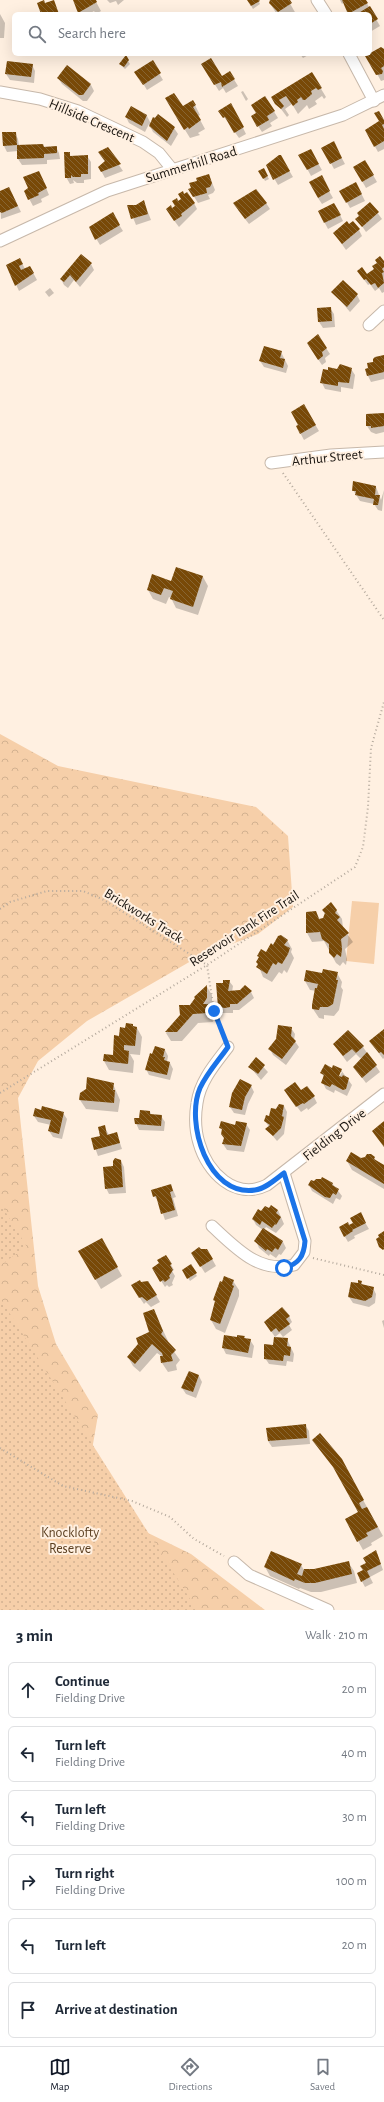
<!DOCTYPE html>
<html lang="en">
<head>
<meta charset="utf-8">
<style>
	:root { --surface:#fff; --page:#f6f6f7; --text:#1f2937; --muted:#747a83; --line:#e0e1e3; --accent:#111827 }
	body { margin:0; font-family:"Alegreya Sans",sans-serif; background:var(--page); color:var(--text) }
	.stop { position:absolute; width:12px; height:12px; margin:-9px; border:3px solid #1a73e8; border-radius:50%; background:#fff }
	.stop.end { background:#1a73e8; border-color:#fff; box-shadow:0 1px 4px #0008 }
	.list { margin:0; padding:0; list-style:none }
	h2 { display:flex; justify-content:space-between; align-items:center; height:52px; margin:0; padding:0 16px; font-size:17px }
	h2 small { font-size:13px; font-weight:400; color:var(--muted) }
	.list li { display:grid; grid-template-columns:26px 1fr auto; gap:12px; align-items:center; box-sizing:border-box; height:56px; margin:0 8px 8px; padding:0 8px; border:1px solid var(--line); border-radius:6px }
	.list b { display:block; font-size:15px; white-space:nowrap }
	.list p { margin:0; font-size:13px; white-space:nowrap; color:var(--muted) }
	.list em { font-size:13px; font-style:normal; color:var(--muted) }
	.icon { flex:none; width:22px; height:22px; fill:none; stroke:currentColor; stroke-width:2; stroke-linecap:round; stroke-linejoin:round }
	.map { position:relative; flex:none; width:384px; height:1610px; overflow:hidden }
	.search { position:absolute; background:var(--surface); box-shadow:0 4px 16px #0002; left:12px; right:12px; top:12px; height:44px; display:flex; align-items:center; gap:10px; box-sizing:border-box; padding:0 14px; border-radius:6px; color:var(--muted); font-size:15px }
	.sheet { height:436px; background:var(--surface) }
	nav { display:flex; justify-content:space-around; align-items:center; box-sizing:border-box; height:56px; border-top:1px solid var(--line); background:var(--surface); font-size:11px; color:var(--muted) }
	nav a { display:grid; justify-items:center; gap:2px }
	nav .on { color:var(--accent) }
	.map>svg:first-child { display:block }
	.green { fill:#f6cfa9 }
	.forest { fill:url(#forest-crowns) }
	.park { fill:url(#park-dots) }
	.shadow { fill:#0003; fill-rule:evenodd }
	.building { fill:url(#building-back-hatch) }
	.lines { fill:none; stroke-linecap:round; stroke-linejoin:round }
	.minor-casing { stroke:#c7b8aa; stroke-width:13 }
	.path { stroke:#b4a99d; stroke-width:2; stroke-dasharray:1 3; stroke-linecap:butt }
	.minor { stroke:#fff; stroke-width:11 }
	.route { stroke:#1a73e8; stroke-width:5 }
	.labels { text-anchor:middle; stroke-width:4; stroke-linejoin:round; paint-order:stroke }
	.street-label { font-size:14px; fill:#19140f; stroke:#fff0e1 }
	.park-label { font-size:14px; fill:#5b3f20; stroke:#fff0e1 }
</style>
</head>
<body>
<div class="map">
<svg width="384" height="1610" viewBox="0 0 384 1610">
	<defs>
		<pattern id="forest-crowns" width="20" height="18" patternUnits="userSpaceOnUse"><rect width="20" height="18" fill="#f6cfa9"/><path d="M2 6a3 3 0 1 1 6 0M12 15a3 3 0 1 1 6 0" fill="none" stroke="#d2b190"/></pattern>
		<pattern id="park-dots" width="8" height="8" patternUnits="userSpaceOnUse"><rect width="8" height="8" fill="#f6cfa9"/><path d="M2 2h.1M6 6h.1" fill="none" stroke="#d2b190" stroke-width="1.8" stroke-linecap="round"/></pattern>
		<pattern id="building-back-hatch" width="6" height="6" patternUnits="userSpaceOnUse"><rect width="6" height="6" fill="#784907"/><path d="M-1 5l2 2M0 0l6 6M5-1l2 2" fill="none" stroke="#886533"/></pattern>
	</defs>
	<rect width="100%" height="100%" fill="#fff0e1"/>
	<path class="green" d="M352 901 379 903 374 964 346 961Z"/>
	<path class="forest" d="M0 734 58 766 256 807 288 836 293 907 258 934 198 957 87 1021 38 1061 18 1098 38 1286 56 1344 98 1415 87 1479 95 1507 191 1554 265 1610H0Z"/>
	<g class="park">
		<path d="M0 1203 27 1247 0 1265Z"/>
		<path d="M0 1298 197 1610H0Z"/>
	</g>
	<g class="shadow">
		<path d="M75 0H95L101 11 96 14 94 11 89 14H80Z"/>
		<path d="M107 0H124L118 5 116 1 110 3Z"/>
		<path d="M248 0H258L260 4 253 9Z"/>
		<path d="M271 0H288L296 14 276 13 270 3Z"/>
		<path d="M340 0H365L380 26 370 32V14H349L344 2 342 4Z"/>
		<path d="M0 14 5 23 4 38H0Z"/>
		<path d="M13 15H14V31L13 28Z"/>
		<path d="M384 50V80L381 81 366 54Z"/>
		<path d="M300 54H310L303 58Z"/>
		<path d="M128 61 130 64 125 69 120 64Z"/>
		<path d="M152 62 163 80 147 90 136 72Z"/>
		<path d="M202 64 222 77 230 73 238 86 226 93 223 88 219 91Z"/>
		<path d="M32 65 35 71 34 83 10 80 6 74Z"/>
		<path d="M67 66 91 85 94 91 87 101H83L62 84 58 78Z"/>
		<path d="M312 74 326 97 324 99 322 96 315 101 317 104 314 106 309 109 307 105 298 114 292 104 285 109 289 115 287 117 272 97Z"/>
		<path d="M243 91 248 99 246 101 241 92Z"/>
		<path d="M265 97 278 118 270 123 272 126 262 132 252 117 257 114Z"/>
		<path d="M166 99 182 108 193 101 200 115 198 116 205 129 198 133 200 135 190 138Z"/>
		<path d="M131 108 147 116 151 124 152 120 158 115 174 128 178 134 171 146 153 132 149 124 145 132 129 123 126 117Z"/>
		<path d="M234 110 246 134 239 138 220 111Z"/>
		<path d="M384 121V149L378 152 366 130Z"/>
		<path d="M15 133 18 139 19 146 56 147 59 153 60 159 47 160V164L22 165 18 159V151L7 152 4 146Z"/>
		<path d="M323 148 337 149 345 164 334 169Z"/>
		<path d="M108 149 123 171 105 178 99 167 105 162 99 153Z"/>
		<path d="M310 150 322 170 311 176 300 155Z"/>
		<path d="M69 153 71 157 87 156 91 162V179L84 180V183H77L73 180 74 183 70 184 66 177Z"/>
		<path d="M281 157 293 177 278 185 267 166Z"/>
		<path d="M365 161 377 182 366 188 354 167Z"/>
		<path d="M263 169 269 179 265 181 260 171Z"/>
		<path d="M209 175 215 190 213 193 208 195 210 199 198 203 193 195 192 189 198 182Z"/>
		<path d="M321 177 333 198 322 204 318 198Z"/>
		<path d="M42 178 49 195 41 199 42 202 33 206 25 191Z"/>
		<path d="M359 189 365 201 350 208 341 191Z"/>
		<path d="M0 192 12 194 21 212 1 219Z"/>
		<path d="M182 199 194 203 197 209 179 227 170 215 172 209Z"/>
		<path d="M144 202 151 220 136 225 128 205 134 206Z"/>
		<path d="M266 203 270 209 249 224 238 210Z"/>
		<path d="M370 203 382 219 366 232 357 219Z"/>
		<path d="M338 211 343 221 328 229 319 212Z"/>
		<path d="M112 214 123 231 100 245 90 228Z"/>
		<path d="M359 230 362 236 346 250 334 233Z"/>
		<path d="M20 259 25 269 30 267 37 280 19 291 7 265Z"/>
		<path d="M384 263V292L382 293 379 288 375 291 370 284 368 285 362 277Z"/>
		<path d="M91 264 94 270 80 287 74 280 68 288 64 285 61 279Z"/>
		<path d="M50 288 54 293 49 297 45 292Z"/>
		<path d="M333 292 357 295 360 301 350 312Z"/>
		<path d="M330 308 334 314 335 327 323 328 319 322 318 309Z"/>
		<path d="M326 348 330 354 325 358 326 362 322 365 311 349Z"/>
		<path d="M281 352 288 366 286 373 264 367 260 361Z"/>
		<path d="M384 357V379L371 382 368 376 374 362Z"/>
		<path d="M351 369 355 375 353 389 341 387V392L325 389 322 383 328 371Z"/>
		<path d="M304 406 319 431 304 440 297 427 299 425Z"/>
		<path d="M384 414V432L376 434 371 432 367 426Z"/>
		<path d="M376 487 381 500 384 490 382 511 378 510 374 504 360 501 353 490Z"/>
		<path d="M177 568 203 577 208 586 198 615 176 608 171 598 169 597 166 604 153 599 148 590 172 582Z"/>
		<path d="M336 910 342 919 343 928 353 942 345 949 347 959 346 965 343 962 340 966 336 963 324 941 312 942 307 933V913L316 912 320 920 324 919 325 914 323 911Z"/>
		<path d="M279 937 287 940 292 949 291 952 294 958 287 973 284 970 282 974 279 972 272 982 263 977 257 962 262 950 266 953Z"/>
		<path d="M337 973 342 982 341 987 343 990 339 1010 334 1016 324 1015V1019L319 1018 313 1009 317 991 310 990 305 981 323 974Z"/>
		<path d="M229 981 233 986 232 992H251L254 998 239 1010H233V1013H222L219 1007 224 984Z"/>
		<path d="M207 987 212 995V1008L210 1010 213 1022 198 1023 182 1041H171L166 1033Z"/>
		<path d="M134 1028H137L142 1037 140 1055 130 1054 134 1061 133 1073 109 1070 104 1061 105 1055 113 1056 120 1037Z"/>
		<path d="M291 1028 295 1034 294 1040 299 1047 286 1065 273 1055 270 1049Z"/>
		<path d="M384 1031V1058L383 1059 370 1041Z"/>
		<path d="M334 1044 363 1047 380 1072 366 1083 354 1067 364 1057 360 1058 356 1054 347 1062Z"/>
		<path d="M156 1047 165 1050 168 1056 167 1062 170 1063 173 1069 170 1080 149 1075 146 1069Z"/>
		<path d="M256 1059 268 1072 261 1080 250 1067Z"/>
		<path d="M332 1069 341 1070 352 1085 347 1096 335 1090 334 1093 326 1089 323 1083 324 1078 322 1073ZM339 1072H342L337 1081Z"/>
		<path d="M113 1084 120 1100 118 1112 86 1109 80 1100Z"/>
		<path d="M251 1086 254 1092 248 1104 245 1115 234 1113 230 1107Z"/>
		<path d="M301 1092 314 1097 317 1103 308 1110 307 1108 301 1112 289 1096Z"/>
		<path d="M279 1105 284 1106 287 1112 284 1134 277 1141 267 1129 269 1127 265 1121Z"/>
		<path d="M150 1112 152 1115 161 1116 165 1122 164 1131 139 1130 136 1123Z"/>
		<path d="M63 1113 67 1119 62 1139 53 1137 49 1131 51 1125 38 1122 34 1116Z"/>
		<path d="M246 1124 250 1130 244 1152 227 1150 223 1144 225 1138 221 1128Z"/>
		<path d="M104 1126 109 1135 117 1134 122 1149 98 1156 92 1139 101 1137Z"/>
		<path d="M374 1158 376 1161 384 1165V1189L352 1170 347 1161Z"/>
		<path d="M121 1161 124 1167 126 1193 109 1194 106 1188 114 1167Z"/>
		<path d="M332 1183 342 1196 340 1200 336 1198 333 1204 312 1191 309 1185Z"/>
		<path d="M171 1185 176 1197 173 1198 178 1216 165 1220 159 1202 154 1196Z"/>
		<path d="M269 1210H278L284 1224 276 1233 266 1227 264 1230 283 1242 286 1248 281 1255 279 1254 276 1258 270 1254 269 1256 259 1248 256 1241 263 1230 256 1225 253 1219Z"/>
		<path d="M360 1214 369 1229 354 1236 355 1238 348 1242 340 1228 354 1223Z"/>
		<path d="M101 1239 122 1276 101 1289 80 1252Z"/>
		<path d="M207 1250 216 1266 205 1273 196 1259Z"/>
		<path d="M166 1256 174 1270 172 1271 175 1276 172 1283 173 1285 169 1287 167 1285 165 1287 153 1268 160 1263Z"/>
		<path d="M190 1265 197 1276 190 1281 183 1270Z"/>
		<path d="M233 1281 239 1290V1296L225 1333 216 1329 211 1320 216 1303 214 1300Z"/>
		<path d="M148 1282 160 1302 151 1307 146 1302 144 1304 136 1292 140 1283Z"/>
		<path d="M361 1282 363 1285 373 1288 376 1294 375 1303 369 1307 353 1303 349 1297Z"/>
		<path d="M154 1311 168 1341 167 1342 180 1360 176 1365 177 1370 168 1372 162 1363 163 1357 157 1353 140 1372 133 1366 128 1357 150 1333Z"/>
		<path d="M289 1316 292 1322 289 1325 292 1330 283 1337 280 1333 275 1337 269 1328Z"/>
		<path d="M384 1320V1328L382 1321Z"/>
		<path d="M244 1337 246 1340H250L254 1346 252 1358 226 1354 223 1348 237 1338Z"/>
		<path d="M287 1339 294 1354 293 1362 287 1361 286 1366 269 1364 265 1358 274 1346Z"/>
		<path d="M190 1372 199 1376 202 1382 196 1398 186 1394 182 1388Z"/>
		<path d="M305 1425 309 1431 310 1444 272 1447 268 1441 267 1429Z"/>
		<path d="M313 1440 346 1469 383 1536 371 1543 372 1545 363 1550 346 1519 359 1512 339 1474Z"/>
		<path d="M376 1551 383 1570 370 1577 373 1583 365 1587 358 1574 364 1571Z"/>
		<path d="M348 1562 354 1571 357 1583 321 1592H311L300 1588 299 1589 270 1576 265 1567 301 1565 304 1570H314Z"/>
	</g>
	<g class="building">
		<path d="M44 0 45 3 54 0 59 14H41L37 3Z"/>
		<path d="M73 0H96L97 2 78 13Z"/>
		<path d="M247 0H259L260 1 251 6Z"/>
		<path d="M270 0H290L292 3 278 12 269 3Z"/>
		<path d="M342 0H366L368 3 348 14Z"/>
		<path d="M370 6 378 19 370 24V14H357Z"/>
		<path d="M381 47 384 49V66L381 68 383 71 382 74 376 75 365 56Z"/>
		<path d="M126 55 129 60 124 67 119 64Z"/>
		<path d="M211 58 222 76 230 71 235 79 222 87 221 82 214 85 201 64Z"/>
		<path d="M153 60 161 73 143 85 134 72Z"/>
		<path d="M7 61 33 64 31 77 5 74Z"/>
		<path d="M67 65 91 84 83 95H79L57 78Z"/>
		<path d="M312 72 322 88 318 90 316 88 311 91 312 94 305 100H303L301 97 297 100 298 102 293 106 286 96 279 100 284 106 281 109 275 104 271 97Z"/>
		<path d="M174 93 183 106 193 100 196 105 193 107 201 120 189 129 188 127 184 130 165 98Z"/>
		<path d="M265 96 275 111 267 116 269 120 257 127 251 116 256 113 251 105Z"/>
		<path d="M231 103 244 127 236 132 234 133 225 117 223 118 218 111Z"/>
		<path d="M131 106 147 115 142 126 125 117Z"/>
		<path d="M379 111 384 120V124L382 125 384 129V141L374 147 365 130 379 121 374 113Z"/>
		<path d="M158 114 175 127 167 141 149 126 153 117 155 118Z"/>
		<path d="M2 132H16L17 145 3 146Z"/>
		<path d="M334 141 342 158 330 164 321 148Z"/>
		<path d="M43 144 44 147 57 146V153L44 154V158L17 159V145Z"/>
		<path d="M108 147 121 164 101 172 98 167 105 161 98 152Z"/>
		<path d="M311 149 319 164 307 170 298 155Z"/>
		<path d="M64 152H70V156L88 155V174H81V177H73L71 175V178H65Z"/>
		<path d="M279 155H281L290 171 273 180 266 165Z"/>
		<path d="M365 160 374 175 362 182 353 167Z"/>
		<path d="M264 168 268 176 263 179 258 171Z"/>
		<path d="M39 171 47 188 38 193 39 195 28 200 24 191 28 188 23 177Z"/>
		<path d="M209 174 212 183 210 187 206 188 207 193 193 197 188 189 191 188 189 183 197 181 196 178Z"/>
		<path d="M322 175 330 191 318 198 309 182Z"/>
		<path d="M356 182 362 194 346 203 339 191Z"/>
		<path d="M9 187 18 206 2 213 0 212V191Z"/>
		<path d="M256 189 267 203 245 219 233 203Z"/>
		<path d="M183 191 184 194 187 192 195 203 181 214 182 216 174 221 166 209 171 205 172 208 175 206 172 201 177 198 178 201 181 199 178 194Z"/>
		<path d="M144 200 148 214 131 219 127 205H136Z"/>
		<path d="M370 202 379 212 362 227 355 219 359 216 357 213Z"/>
		<path d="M334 203 341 215 324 223 318 211Z"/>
		<path d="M113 212 120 225 95 240 89 227Z"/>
		<path d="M347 221 349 224 353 221 360 229 342 244 333 233Z"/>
		<path d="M81 254 92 263 76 282 70 275 64 282 60 279Z"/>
		<path d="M380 256 384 261V267L382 269 384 272 382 273 384 283 378 288 375 283 371 285 366 279 364 280 357 271 362 267 367 274 374 269 372 266 377 263 375 260Z"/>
		<path d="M20 258 23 264 19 266 21 270 30 266 34 273 15 286 6 265Z"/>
		<path d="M343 280 358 294 347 307 331 292Z"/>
		<path d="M331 307 332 321 318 322 317 308Z"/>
		<path d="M318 334 327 348 322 352 323 356 318 360 307 343Z"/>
		<path d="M264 346 282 351 280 358 285 359 283 368 259 361Z"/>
		<path d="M384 355V372L367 376 365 369 368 368 367 363 373 362V359L375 357Z"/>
		<path d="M340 364 352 368 349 383 338 382V386L320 383 323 369 328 370V367L337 369Z"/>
		<path d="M304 404 316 425 300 434 296 426 298 425 291 412Z"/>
		<path d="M384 413V426L371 428V426H366V414Z"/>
		<path d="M353 481 376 486 375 495H380L378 505H373L374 499 355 495 356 491H352Z"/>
		<path d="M176 567 203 576 193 607 170 599 173 591 164 588 161 595 147 590 152 574 171 581Z"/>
		<path d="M331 902 337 910 335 913 340 917 337 920 349 933 341 939 342 949 341 957 337 954 334 958 329 953V944L322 939 320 932 306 933V912L316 911 319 919 323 918 325 913 322 910Z"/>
		<path d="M281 935 288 940 284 945 290 948 288 954 282 964 278 962 276 965 273 963 267 974 256 967 258 964 256 962 259 957 257 956 261 949 266 952 271 943 273 945 278 936Z"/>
		<path d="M323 969 338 972 336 980H338L333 1004 328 1007H320L319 1010 312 1009V1005L315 988H317L318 984 304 981 306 970 322 973Z"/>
		<path d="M223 980H230L228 991 240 990 245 985 252 991 237 1004H230V1007L225 1008 218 1007 216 983H223Z"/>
		<path d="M207 985V998L203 1004H208V1013L193 1014 177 1032H165L180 1015 179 1005H190L195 998 194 997Z"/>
		<path d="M126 1023 133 1024V1026L137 1027 135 1046 124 1045V1050L129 1051 128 1064 103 1061 104 1054 113 1055 114 1035 119 1036 120 1027 125 1028Z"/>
		<path d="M278 1025 292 1027 291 1036 296 1041 282 1059 268 1049 276 1039Z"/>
		<path d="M384 1029V1055L381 1052 379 1053 369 1041Z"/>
		<path d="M348 1030 364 1046 356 1053 352 1049 343 1056 333 1044Z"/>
		<path d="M155 1046 165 1049 163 1057H165L164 1060 170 1062 167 1075 145 1070 150 1053 152 1054Z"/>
		<path d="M367 1052 377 1065 362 1078 353 1067Z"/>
		<path d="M256 1057 265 1065 258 1074 248 1067Z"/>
		<path d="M325 1064 332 1068 333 1065 342 1069 339 1076 342 1077 343 1075 349 1078 346 1089 343 1090 332 1084 330 1087 321 1083 324 1075 320 1073Z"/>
		<path d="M87 1077 114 1083 113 1090H115L114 1103 79 1100 80 1093 86 1089Z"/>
		<path d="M240 1079 252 1085 245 1097 242 1110 229 1107 232 1093Z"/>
		<path d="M295 1082 301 1090 307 1086 315 1096 304 1104 303 1103 296 1107 284 1090Z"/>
		<path d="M279 1104 284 1105 282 1116 284 1117 281 1128 273 1136 265 1129 270 1125 264 1121 266 1115 269 1116 271 1108 276 1109Z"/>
		<path d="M42 1106 64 1112 59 1134 48 1131 51 1120 33 1116 35 1108 41 1110Z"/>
		<path d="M140 1110 150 1111V1114L162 1115 161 1126 135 1124 134 1118H139Z"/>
		<path d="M221 1121 235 1125 236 1121 247 1123 241 1146 222 1144 224 1138 221 1134 222 1129 219 1128Z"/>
		<path d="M384 1121V1147L372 1131Z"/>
		<path d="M105 1125 107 1135 117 1132 120 1143 94 1150 91 1138 100 1136 98 1127Z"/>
		<path d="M351 1152 361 1158 365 1157 367 1154H371L375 1157 374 1159 384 1165V1184L346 1161Z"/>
		<path d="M115 1158 121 1160 123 1187 105 1189 103 1167 113 1166V1161Z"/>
		<path d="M322 1177 333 1183 332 1185 339 1189 336 1195 333 1193 330 1198 325 1197 308 1185 311 1180 314 1181 316 1179H321Z"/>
		<path d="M171 1184 173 1191 170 1192 175 1210 161 1214 156 1196 153 1197 151 1190Z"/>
		<path d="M271 1205 278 1210 276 1213 281 1217 276 1225 275 1224 272 1228 262 1221 260 1225 252 1219 258 1209 261 1211 265 1206 269 1208Z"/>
		<path d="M361 1212 366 1223 352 1230 353 1231 344 1237 339 1227 348 1222 349 1225 353 1223 350 1218Z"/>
		<path d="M263 1228 283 1241 278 1250 275 1248 272 1252 267 1249 266 1251 254 1241Z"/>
		<path d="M384 1231V1249L383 1250 379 1247 376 1239 379 1237 378 1235Z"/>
		<path d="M102 1238 118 1267 95 1280 78 1251Z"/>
		<path d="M199 1247 201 1249H207L213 1259 200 1267 191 1253Z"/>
		<path d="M166 1255 172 1264 170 1265 173 1270 169 1276 170 1278 165 1282 163 1280 160 1282 152 1268 159 1263 157 1260Z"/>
		<path d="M191 1264 197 1273 187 1279 182 1270Z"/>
		<path d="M224 1276 234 1280 232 1285 234 1286 220 1324 210 1320 215 1301 213 1300 220 1281 222 1282Z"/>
		<path d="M140 1280 141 1282 148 1281 157 1295 147 1301 142 1297 139 1298 131 1285Z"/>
		<path d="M358 1280 362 1281 361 1284 374 1287 372 1297 365 1301 348 1297 351 1282 358 1283Z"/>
		<path d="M282 1307 290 1316 286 1319 290 1324 279 1332 276 1328 271 1332 264 1322Z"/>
		<path d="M154 1309 163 1331 161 1334 176 1350 171 1355 173 1361 161 1363 160 1356H163L162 1353 152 1344 135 1364 127 1357 138 1344 136 1338 149 1332 143 1313Z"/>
		<path d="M224 1335 237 1337V1335L245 1336 244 1338 251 1339 248 1353 222 1348Z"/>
		<path d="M274 1337 288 1338 287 1346 291 1347 290 1356 284 1355 283 1361 264 1359V1344L273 1345Z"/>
		<path d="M189 1371 199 1375 193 1392 181 1388Z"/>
		<path d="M306 1424 307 1438 268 1441 266 1428Z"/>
		<path d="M320 1433 342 1459 364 1500 359 1503 362 1509 367 1507 378 1527 366 1533 368 1536 357 1542 345 1519 358 1512 333 1467 312 1440Z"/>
		<path d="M376 1550 381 1564 367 1571 370 1577 361 1582 357 1573 363 1570 360 1566 366 1563 363 1558Z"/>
		<path d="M271 1551 302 1564 297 1574 302 1576 304 1569H314L349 1561 352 1574 315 1583H305L295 1579 294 1581 264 1567Z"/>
	</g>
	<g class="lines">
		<defs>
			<g id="minor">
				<path d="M317 0 326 14"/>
				<path d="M349 54 374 101"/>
				<path d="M0 92 40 99 78 111 143 142 159 153 172 169"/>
				<path d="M0 241 107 191 343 115 384 95"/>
				<path d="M369 325 384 311"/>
				<path d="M271 463 331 455 384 452"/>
				<path d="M228 1047C215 1064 200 1081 197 1103 195 1115 195 1130 199 1143 207 1172 235 1201 267 1185L384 1094"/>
				<path d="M212 1226C236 1248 259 1274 294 1265L304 1252 305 1241 284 1173"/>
				<path d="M234 1562 249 1575 328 1610"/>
			</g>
		</defs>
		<use href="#minor" class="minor-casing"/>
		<g class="path">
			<path d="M283 473 384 620"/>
			<path d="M0 909 10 902 47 891H83L104 900 207 965 214 1011 224 1037"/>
			<path d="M0 1093 207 965 355 867 363 847 368 807 371 748 384 702"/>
			<path d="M313 1258 384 1275"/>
			<path d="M0 1448 63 1486 132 1501 170 1517 194 1539 224 1556"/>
		</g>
		<use href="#minor" class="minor"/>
	</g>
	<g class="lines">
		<path class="route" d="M214 1011 228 1047C219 1060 207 1073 200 1088 185 1123 208 1197 255 1190 265 1189 276 1179 284 1173L305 1241C304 1256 299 1264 284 1268"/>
	</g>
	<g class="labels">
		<g class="street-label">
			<text transform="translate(92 120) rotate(23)" y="5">Hillside Crescent</text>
			<text transform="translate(191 164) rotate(-17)" y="5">Summerhill Road</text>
			<text transform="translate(327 457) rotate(-6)" y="5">Arthur Street</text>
			<text transform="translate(144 915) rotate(32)" y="5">Brickworks Track</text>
			<text transform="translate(244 928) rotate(-33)" y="5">Reservoir Tank Fire Trail</text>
			<text transform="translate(334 1134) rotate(-38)" y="5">Fielding Drive</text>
		</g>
		<g class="park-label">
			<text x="70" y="1537">Knocklofty<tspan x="70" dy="16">Reserve</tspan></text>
		</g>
	</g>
</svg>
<div class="stop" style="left:284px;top:1268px"></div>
<div class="stop end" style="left:214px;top:1011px"></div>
<div class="search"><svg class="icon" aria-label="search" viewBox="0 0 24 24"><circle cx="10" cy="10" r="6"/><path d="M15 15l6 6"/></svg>Search here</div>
</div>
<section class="sheet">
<h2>3 min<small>Walk · 210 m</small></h2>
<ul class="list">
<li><svg class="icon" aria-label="ahead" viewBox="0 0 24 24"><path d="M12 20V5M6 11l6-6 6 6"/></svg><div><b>Continue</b><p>Fielding Drive</p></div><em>20 m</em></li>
<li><svg class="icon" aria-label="left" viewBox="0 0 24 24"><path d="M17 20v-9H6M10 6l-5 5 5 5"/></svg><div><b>Turn left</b><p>Fielding Drive</p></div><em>40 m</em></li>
<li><svg class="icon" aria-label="left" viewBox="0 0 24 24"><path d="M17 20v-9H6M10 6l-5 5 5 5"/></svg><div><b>Turn left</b><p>Fielding Drive</p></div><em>30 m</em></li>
<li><svg class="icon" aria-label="right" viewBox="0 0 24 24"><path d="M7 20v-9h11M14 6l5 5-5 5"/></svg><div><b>Turn right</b><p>Fielding Drive</p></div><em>100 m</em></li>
<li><svg class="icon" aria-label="left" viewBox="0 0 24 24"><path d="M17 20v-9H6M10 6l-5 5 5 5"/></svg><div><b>Turn left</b></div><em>20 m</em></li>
<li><svg class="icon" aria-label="arrive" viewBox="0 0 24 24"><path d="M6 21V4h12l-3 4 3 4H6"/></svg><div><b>Arrive at destination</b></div></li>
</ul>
</section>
<nav>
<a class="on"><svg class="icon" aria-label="map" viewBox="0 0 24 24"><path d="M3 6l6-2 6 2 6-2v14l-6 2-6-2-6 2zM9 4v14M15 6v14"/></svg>Map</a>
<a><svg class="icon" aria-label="directions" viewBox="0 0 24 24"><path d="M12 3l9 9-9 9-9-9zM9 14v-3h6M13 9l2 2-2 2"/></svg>Directions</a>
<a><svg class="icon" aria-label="saved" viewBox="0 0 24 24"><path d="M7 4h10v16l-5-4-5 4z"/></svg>Saved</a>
</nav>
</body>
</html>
